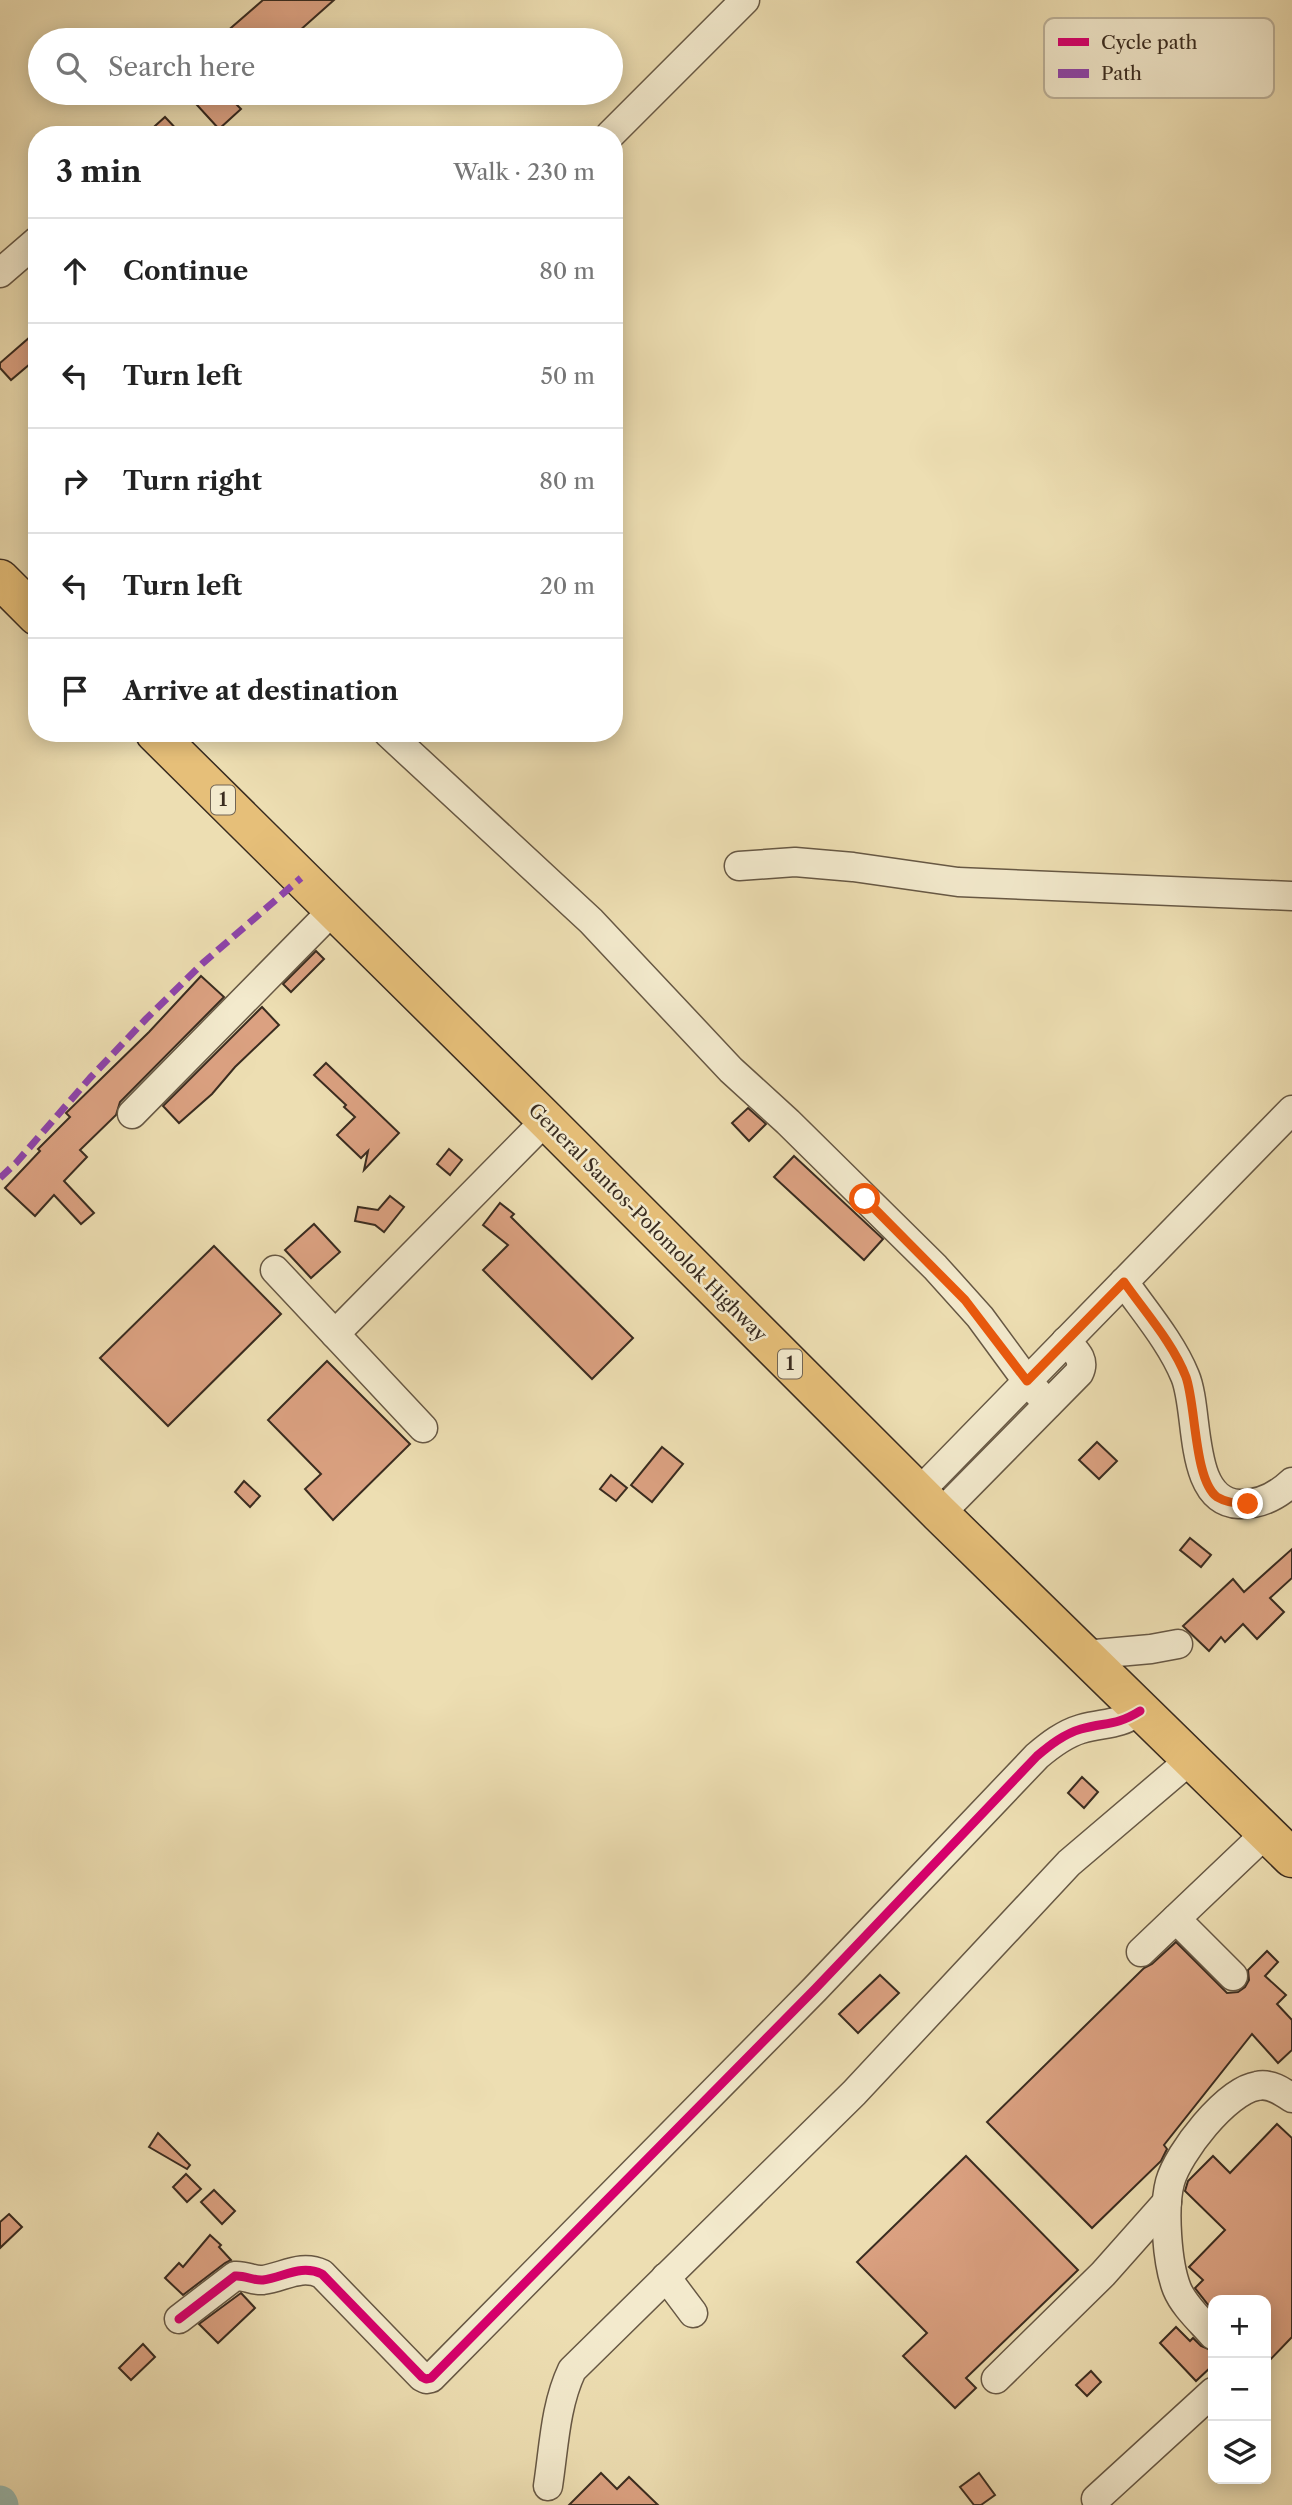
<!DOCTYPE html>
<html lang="en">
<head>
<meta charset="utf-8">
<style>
	:root { --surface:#fff; --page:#f2f2f2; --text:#222; --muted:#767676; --line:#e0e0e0 }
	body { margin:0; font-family:"Libre Caslon Text",serif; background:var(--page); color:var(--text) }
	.controls { position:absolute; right:21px; bottom:21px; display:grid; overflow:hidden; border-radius:14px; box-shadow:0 4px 18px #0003 }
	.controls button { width:63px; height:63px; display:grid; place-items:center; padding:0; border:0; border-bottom:2px solid var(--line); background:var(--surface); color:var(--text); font:35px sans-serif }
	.stop { position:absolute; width:21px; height:21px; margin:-16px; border:5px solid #ea580c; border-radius:50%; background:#fff }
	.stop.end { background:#ea580c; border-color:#fff; box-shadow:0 2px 7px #0008 }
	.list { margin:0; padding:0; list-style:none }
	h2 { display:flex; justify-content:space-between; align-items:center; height:91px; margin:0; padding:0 28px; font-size:30px }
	h2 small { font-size:23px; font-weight:400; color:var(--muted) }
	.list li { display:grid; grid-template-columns:46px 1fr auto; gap:21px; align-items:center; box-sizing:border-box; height:105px; padding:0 28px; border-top:2px solid var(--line) }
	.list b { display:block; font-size:26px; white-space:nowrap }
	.list em { font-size:23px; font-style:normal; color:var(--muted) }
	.icon { flex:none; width:38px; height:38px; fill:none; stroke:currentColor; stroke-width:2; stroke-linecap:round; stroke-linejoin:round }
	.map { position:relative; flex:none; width:1292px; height:2505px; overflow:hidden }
	.search { position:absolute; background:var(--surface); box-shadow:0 4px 18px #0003; left:28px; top:28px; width:595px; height:77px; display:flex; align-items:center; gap:18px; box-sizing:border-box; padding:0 24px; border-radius:38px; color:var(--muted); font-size:26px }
	.panel { position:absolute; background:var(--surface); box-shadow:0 4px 18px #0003; left:28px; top:126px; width:595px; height:616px; border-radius:28px }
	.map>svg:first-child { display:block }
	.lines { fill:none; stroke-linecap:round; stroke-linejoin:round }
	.river { stroke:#9abbb1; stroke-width:35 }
	.building { fill:#dba181; stroke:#3a2c20; stroke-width:2 }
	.minor-casing { stroke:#675844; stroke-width:31 }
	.highway-casing { stroke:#3a2c20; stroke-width:41 }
	.minor { stroke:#f3eacd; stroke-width:28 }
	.highway { stroke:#e6bf79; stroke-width:38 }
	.quiet { stroke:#8e44ad; stroke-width:7; stroke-dasharray:14 7; stroke-linecap:butt }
	.cycleway-casing { stroke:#f3eacd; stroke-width:13 }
	.cycleway { stroke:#d6006c; stroke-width:9 }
	.route { stroke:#ea580c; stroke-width:9 }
	.labels { text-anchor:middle; stroke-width:5; stroke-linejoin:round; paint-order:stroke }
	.shield { fill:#f3eacd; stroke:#726554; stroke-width:2 }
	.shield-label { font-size:18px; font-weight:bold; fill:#3a2c20 }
	.street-label { font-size:19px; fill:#3a2c20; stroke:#f3eacd }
	.key { fill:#f3eacd; stroke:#bcb199; stroke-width:2 }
	.key-label { font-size:19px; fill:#3a2c20 }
</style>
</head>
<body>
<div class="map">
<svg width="1292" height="2505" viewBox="0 0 1292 2505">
	<rect width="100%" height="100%" fill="#eddeb2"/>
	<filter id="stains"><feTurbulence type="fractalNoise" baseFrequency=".00286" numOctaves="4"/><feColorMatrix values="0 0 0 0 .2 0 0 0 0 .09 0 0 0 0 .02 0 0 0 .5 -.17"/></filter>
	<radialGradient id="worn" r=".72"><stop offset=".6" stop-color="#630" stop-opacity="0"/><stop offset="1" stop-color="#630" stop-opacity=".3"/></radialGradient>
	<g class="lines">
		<path class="river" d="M0 2503 1 2505"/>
	</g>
	<g class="building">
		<path d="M263 0H334L289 40H279L272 33 264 40H217Z"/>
		<path d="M186 93H243L234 102 241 109 219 129Z"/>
		<path d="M165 117 182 135H145Z"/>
		<path d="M30 337 37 345V358L11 380 0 368V363Z"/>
		<path d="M316 951 324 959 291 992 283 984Z"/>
		<path d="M201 976 224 997 120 1102 116 1115 80 1150 87 1157 64 1181 94 1213 81 1224 54 1195 35 1216 5 1188 40 1151 38 1149 70 1117 66 1113 149 1032Z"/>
		<path d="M262 1007 279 1025 235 1067 212 1094 179 1123 163 1106Z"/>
		<path d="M326 1063 399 1133 364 1170 368 1151 361 1158 337 1135 355 1117 344 1107 346 1105 314 1075Z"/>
		<path d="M748 1108 766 1124 749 1141 732 1123Z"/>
		<path d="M449 1149 462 1160 450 1175 437 1164Z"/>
		<path d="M794 1156 883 1239 864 1260 774 1177Z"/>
		<path d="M390 1196 404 1207 384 1232 375 1225 355 1221 358 1207 378 1210Z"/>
		<path d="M500 1203 514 1214 511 1217 633 1338 592 1379 483 1270 508 1245 483 1225Z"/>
		<path d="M314 1224 340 1252 311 1278 285 1250Z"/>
		<path d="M214 1246 281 1314 168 1426 100 1358Z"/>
		<path d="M327 1361 410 1444 333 1520 305 1489 321 1474 268 1420Z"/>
		<path d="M1097 1442 1117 1461 1099 1479 1079 1460Z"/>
		<path d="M662 1447 683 1464 652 1502 631 1485Z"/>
		<path d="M611 1475 627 1488 616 1501 600 1489Z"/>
		<path d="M244 1481 260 1496 250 1507 235 1492Z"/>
		<path d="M1190 1538 1211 1555 1201 1567 1180 1550Z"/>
		<path d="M1292 1549V1578L1270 1598 1284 1612 1257 1639 1243 1624 1225 1642 1221 1637 1209 1651 1183 1626 1233 1579 1244 1592Z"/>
		<path d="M1082 1777 1098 1792 1084 1808 1068 1793Z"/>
		<path d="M1176 1942 1227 1993 1238 1992 1245 1987 1249 1980 1248 1970 1267 1951 1278 1962 1265 1976 1286 1995 1277 2004 1292 2020V2050L1278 2063 1252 2034 1164 2145 1167 2149 1161 2161 1092 2228 987 2122 1144 1968 1152 1964Z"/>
		<path d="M880 1975 899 1993 858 2033 839 2014Z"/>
		<path d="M1277 2124 1292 2138V2337L1266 2364V2300H1213V2311L1195 2288 1203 2280 1189 2267 1225 2230 1185 2191 1188 2181 1213 2156 1230 2173Z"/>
		<path d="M158 2133 190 2165 187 2169 149 2147Z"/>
		<path d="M966 2156 1078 2270 966 2378 976 2388 955 2408 903 2356 927 2333 857 2262Z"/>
		<path d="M186 2174 201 2189 187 2202 173 2187Z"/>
		<path d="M214 2190 235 2211 222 2224 201 2202Z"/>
		<path d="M9 2214 22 2227 0 2248V2222Z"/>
		<path d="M210 2235 221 2245 219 2247 231 2260 225 2263 183 2295 165 2278 179 2263 183 2267Z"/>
		<path d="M241 2293 255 2308 218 2343 199 2324Z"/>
		<path d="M1176 2327 1190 2341 1193 2338 1201 2346 1213 2351V2365L1196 2381 1160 2343Z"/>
		<path d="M143 2344 155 2357 131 2380 119 2368Z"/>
		<path d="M1091 2371 1101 2382 1087 2396 1076 2385Z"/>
		<path d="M601 2473 617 2489 629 2477 658 2505H569Z"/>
		<path d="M979 2473 995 2495 981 2505H974L960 2487Z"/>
	</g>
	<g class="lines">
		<defs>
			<g id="minor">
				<path d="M610 135 745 0"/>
				<path d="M0 273 37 241"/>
				<path d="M388 733 591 921 731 1070 788 1122 935 1267 980 1317 1027 1381 1048 1404"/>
				<path d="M739 866 795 862 853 867 958 882 1292 896"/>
				<path d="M132 1114 333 910"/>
				<path d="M275 1270 423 1428"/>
				<path d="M1124 1282C1145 1312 1171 1342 1185 1376 1200 1411 1187 1501 1239 1504 1260 1505 1277 1496 1292 1482"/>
				<path d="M335 1334 546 1120"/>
				<path d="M918 1493 1292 1110"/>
				<path d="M940 1514 1079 1373C1086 1359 1075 1351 1066 1341"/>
				<path d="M1084 1655 1151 1649 1178 1644"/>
				<path d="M1176 1919 1233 1976"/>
				<path d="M1141 1952 1265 1834"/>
				<path d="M666 2277 693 2313"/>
				<path d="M179 2319 235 2276C245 2275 253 2281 263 2280 284 2277 301 2264 322 2274L422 2377 426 2379 431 2378 815 1989 1037 1756C1050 1745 1064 1734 1081 1729 1106 1722 1116 1726 1140 1711"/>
				<path d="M1213 2335C1201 2321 1184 2306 1177 2289 1167 2264 1163 2208 1170 2182 1178 2153 1226 2091 1257 2086 1270 2083 1282 2091 1292 2098"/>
				<path d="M996 2379 1103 2274 1167 2202"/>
				<path d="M548 2486C554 2447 555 2406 572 2370L854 2093 1069 1863 1190 1760"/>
				<path d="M1096 2499 1213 2392"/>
			</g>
			<g id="highway">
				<path d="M0 579 37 616"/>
				<path d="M155 733 546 1120 940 1514 1292 1858"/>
			</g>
		</defs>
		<use href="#minor" class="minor-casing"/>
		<use href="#highway" class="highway-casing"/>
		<use href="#minor" class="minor"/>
		<use href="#highway" class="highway"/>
		<path class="quiet" d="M0 1178 16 1163 90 1078 146 1019 203 963 301 878"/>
		<defs>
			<path id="cycleway" d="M179 2319 235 2276C245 2275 253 2281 263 2280 284 2277 301 2264 322 2274L422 2377 426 2379 431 2378 815 1989 1037 1756C1050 1745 1064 1734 1081 1729 1106 1722 1116 1726 1140 1711"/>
		</defs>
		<use href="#cycleway" class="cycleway-casing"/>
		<use href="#cycleway" class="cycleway"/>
	</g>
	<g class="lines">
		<path class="route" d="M865 1199 965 1300 1027 1381 1124 1282C1145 1312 1173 1343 1186 1377 1196 1405 1194 1480 1217 1497 1227 1503 1237 1504 1248 1504"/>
	</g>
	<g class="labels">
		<g class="shield">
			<rect x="211" y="785.5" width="24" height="29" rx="5"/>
			<rect x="778" y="1349.5" width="24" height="29" rx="5"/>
		</g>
		<g class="shield-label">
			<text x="223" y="806">1</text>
			<text x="790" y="1370">1</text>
		</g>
		<g class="street-label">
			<text transform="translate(648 1222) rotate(45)" y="7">General Santos-Polomolok Highway</text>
		</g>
	</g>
	<rect x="1044" y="18" width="230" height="80" rx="10" class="key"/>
	<rect x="1058" y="38" width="31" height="8" fill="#d6006c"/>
	<rect x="1058" y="69" width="31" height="9" fill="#8e44ad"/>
	<g class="key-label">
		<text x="1101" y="49">Cycle path</text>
		<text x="1101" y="80">Path</text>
	</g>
	<rect width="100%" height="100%" filter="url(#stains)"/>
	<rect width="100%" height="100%" fill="url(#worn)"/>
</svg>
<div class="controls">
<button>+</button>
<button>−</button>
<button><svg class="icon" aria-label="layers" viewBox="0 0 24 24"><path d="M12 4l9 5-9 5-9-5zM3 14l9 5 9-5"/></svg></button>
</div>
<div class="stop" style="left:865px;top:1199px"></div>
<div class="stop end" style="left:1248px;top:1504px"></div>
<div class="search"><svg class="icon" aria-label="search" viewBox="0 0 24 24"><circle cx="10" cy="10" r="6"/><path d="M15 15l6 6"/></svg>Search here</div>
<section class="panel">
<h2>3 min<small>Walk · 230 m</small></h2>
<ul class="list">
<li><svg class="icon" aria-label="ahead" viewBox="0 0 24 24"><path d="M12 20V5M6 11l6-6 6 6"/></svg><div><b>Continue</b></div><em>80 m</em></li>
<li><svg class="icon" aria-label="left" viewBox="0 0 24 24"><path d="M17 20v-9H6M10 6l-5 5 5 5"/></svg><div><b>Turn left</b></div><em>50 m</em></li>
<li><svg class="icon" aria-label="right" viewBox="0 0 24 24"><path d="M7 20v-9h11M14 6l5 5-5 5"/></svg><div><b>Turn right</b></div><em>80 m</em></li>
<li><svg class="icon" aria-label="left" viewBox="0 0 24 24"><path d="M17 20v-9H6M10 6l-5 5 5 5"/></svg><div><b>Turn left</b></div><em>20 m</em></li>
<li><svg class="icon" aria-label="arrive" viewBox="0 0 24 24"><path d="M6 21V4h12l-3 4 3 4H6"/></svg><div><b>Arrive at destination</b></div></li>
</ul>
</section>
</div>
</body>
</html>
